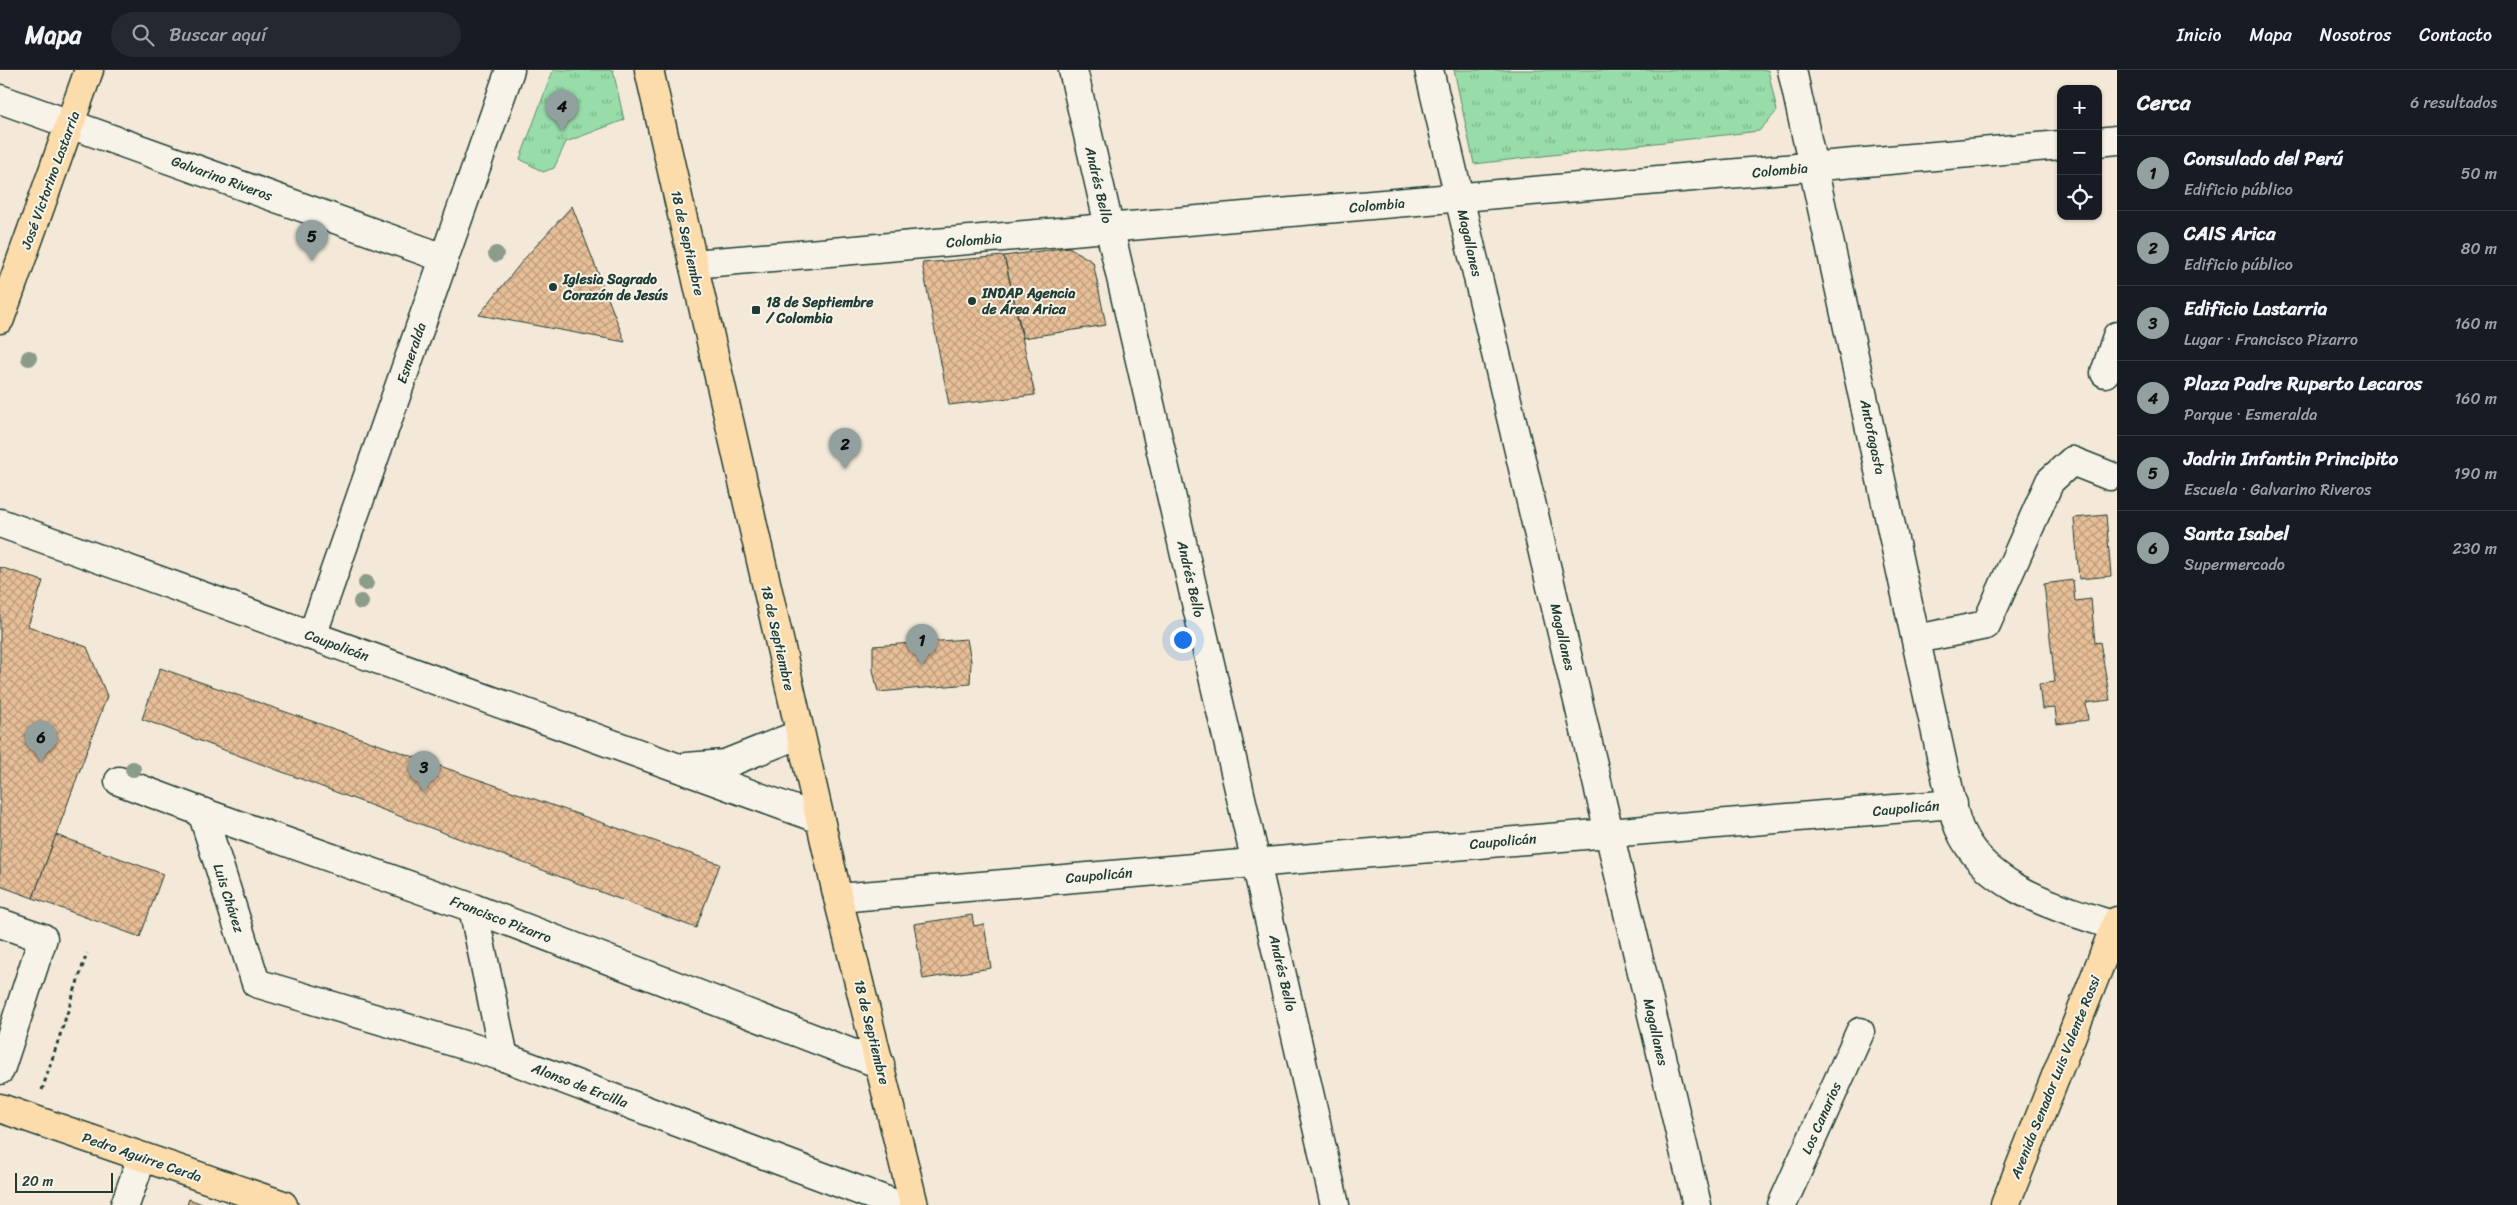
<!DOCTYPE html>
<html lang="es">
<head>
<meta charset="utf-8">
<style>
	:root { --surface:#171b24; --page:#242831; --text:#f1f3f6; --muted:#9ea1a6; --line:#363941; --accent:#92a19f }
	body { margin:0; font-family:Sriracha,sans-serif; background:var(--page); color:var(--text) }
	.controls { position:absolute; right:15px; top:15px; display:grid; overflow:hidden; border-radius:10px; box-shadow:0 1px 4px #0004 }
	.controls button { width:45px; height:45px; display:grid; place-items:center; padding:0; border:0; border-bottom:1px solid var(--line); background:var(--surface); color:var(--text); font:25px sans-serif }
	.scale { position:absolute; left:15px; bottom:12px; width:98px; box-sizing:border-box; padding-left:5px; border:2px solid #1f3d34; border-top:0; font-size:14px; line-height:18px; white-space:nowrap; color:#1f3d34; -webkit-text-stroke:4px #f7f3e8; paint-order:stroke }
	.you { position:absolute; left:1182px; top:569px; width:18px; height:18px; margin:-12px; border:4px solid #fff; border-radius:50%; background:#1a73e8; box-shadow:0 0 0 8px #1a73e833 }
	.badge { display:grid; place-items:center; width:32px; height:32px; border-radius:50%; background:var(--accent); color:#111; font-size:16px; font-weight:700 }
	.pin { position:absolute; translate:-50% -41px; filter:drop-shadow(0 1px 2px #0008) }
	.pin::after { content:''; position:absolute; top:26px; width:18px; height:15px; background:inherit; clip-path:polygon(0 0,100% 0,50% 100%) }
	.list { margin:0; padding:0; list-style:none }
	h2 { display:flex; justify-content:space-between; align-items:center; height:65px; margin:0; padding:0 20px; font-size:21px }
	h2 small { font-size:16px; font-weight:400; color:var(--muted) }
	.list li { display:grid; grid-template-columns:32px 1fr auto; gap:15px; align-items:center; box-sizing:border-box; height:75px; padding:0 20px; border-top:1px solid var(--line) }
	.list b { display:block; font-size:19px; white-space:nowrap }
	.list p { margin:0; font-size:16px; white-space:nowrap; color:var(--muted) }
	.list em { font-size:16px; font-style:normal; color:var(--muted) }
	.icon { flex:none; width:28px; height:28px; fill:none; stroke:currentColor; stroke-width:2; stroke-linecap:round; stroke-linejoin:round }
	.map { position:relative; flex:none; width:2117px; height:1135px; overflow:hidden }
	header { display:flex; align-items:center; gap:30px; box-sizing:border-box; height:70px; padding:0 25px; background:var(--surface); border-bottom:1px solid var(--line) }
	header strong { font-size:24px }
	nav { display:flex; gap:28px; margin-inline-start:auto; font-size:18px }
	.search { width:350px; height:45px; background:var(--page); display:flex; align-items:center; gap:12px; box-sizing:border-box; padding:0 18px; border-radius:28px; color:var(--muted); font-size:19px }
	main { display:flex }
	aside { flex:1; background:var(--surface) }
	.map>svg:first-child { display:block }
	.park { fill:url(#park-tufts); stroke:#5c8c6e }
	.building { fill:url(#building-cross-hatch); stroke:#1f3d34 }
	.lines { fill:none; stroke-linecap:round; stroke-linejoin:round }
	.minor-casing { stroke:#1f3d34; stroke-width:31 }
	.major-casing { stroke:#1f3d34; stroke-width:31 }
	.path { stroke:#1f3d34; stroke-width:3; stroke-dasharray:4 4; stroke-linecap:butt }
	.minor { stroke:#f7f3e8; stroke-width:28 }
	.major { stroke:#fddcac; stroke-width:28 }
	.tree { fill:#8c9c8a }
	.poi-dot { fill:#1f3d34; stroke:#f7f3e8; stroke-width:2 }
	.labels { text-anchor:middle; stroke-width:4; stroke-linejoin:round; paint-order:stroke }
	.street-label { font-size:14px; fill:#1f3d34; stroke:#f7f3e8 }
	.poi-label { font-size:14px; font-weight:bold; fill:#1f3d34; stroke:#f7f3e8; text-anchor:start }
</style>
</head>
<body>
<header>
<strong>Mapa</strong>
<div class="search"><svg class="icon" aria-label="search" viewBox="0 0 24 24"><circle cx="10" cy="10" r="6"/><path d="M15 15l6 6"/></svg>Buscar aquí</div>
<nav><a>Inicio</a><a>Mapa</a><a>Nosotros</a><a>Contacto</a></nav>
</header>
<main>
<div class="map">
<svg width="2117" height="1135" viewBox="0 0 2117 1135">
	<defs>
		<pattern id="park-tufts" width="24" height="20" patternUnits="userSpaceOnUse" patternTransform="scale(1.25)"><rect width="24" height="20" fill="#98dca9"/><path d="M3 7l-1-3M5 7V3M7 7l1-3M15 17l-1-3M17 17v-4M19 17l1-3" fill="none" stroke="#7bb48a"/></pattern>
		<pattern id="building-cross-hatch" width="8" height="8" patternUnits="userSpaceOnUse" patternTransform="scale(1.25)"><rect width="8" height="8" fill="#e8bf98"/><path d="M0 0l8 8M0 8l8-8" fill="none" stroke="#bb9c7d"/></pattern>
	</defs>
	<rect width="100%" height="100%" fill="#f4e9d8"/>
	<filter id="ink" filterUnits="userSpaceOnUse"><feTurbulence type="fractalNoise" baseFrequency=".02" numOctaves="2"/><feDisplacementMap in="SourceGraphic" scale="10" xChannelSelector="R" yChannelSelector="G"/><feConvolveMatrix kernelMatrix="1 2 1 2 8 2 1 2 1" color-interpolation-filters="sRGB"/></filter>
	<g filter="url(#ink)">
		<g class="park">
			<path d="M553 0H613L624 50 566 72 554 98 543 102 520 89Z"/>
			<path d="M1454 0H1768L1777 41 1759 61 1474 94Z"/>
		</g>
		<g class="building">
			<path d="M572 136 625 272 479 245 525 188Z"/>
			<path d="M1069 177 1093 192 1106 255 1023 268 1004 186Z"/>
			<path d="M1004 186 1035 325 949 335 922 193Z"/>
			<path d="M2106 445 2111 506 2079 509 2074 448Z"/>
			<path d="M0 497 43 511 28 556 87 577 107 626 33 828 0 816Z"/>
			<path d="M2073 510 2075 531 2091 529 2095 573 2100 572 2110 630 2086 633 2088 650 2057 654 2055 638 2042 639 2039 614 2055 612 2044 514Z"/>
			<path d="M967 569 971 591 970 614 878 622 873 600V576Z"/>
			<path d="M160 598 720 794 696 858 142 649Z"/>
			<path d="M56 765 163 804 140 867 33 828Z"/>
			<path d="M972 845 974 856 984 854 991 898 923 909 914 854Z"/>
			<path d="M189 1129 205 1135H187Z"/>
		</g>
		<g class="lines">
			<defs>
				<g id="minor">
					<path d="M1073 0 1335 1135"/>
					<path d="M1429 0 1697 1135"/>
					<path d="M1792 0 1943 695C1949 715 1951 738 1959 758 1985 819 2057 837 2115 856"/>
					<path d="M0 29 444 188"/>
					<path d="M2098 72 2117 70"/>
					<path d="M693 194 2061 75"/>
					<path d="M2105 303 2117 266"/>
					<path d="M0 453 820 749"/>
					<path d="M312 566 510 0"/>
					<path d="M1917 569 1986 555 2050 411 2072 391 2110 406"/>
					<path d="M687 697 725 694 800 664"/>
					<path d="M119 711 202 742 473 838 880 994"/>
					<path d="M202 742 256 913 504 987 898 1135"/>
					<path d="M838 828 1953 734"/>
					<path d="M473 838 504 987"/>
					<path d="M0 853 43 868 0 1000"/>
					<path d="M125 1135 142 1087"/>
					<path d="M1782 1135 1860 962"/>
				</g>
				<g id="major">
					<path d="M649 0 838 828 914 1135"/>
					<path d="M0 249 89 0"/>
					<path d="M0 1038 283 1135"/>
					<path d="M2005 1135 2117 851"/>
				</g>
			</defs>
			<use href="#minor" class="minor-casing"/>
			<use href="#major" class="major-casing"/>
			<path class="path" d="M42 1020 87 883"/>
			<use href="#minor" class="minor"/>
			<use href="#major" class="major"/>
		</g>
		<g class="tree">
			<circle cx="496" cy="184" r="8"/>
			<circle cx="29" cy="288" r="8"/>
			<circle cx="366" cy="513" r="8"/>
			<circle cx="361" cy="532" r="8"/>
			<circle cx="133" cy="699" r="8"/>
		</g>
	</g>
	<g class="poi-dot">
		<circle cx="553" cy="217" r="5"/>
		<circle cx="972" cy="231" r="5"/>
		<rect x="751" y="235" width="10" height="10" rx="2.5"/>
	</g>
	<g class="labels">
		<g class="street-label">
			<text transform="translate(1780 100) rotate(-5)" y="5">Colombia</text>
			<text transform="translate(222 108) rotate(20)" y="5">Galvarino Riveros</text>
			<text transform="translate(50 110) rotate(-70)" y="5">José Victorino Lastarria</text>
			<text transform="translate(1099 115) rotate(77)" y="5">Andrés Bello</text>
			<text transform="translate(1377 135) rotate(-5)" y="5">Colombia</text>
			<text transform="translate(974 170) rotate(-5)" y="5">Colombia</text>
			<text transform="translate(688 173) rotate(77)" y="5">18 de Septiembre</text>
			<text transform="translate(1470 173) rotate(77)" y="5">Magallanes</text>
			<text transform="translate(411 283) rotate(-71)" y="5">Esmeralda</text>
			<text transform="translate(1873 367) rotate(78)" y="5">Antofagasta</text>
			<text transform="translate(1191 509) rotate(77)" y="5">Andrés Bello</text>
			<text transform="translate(1563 567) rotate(77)" y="5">Magallanes</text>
			<text transform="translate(778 568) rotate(77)" y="5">18 de Septiembre</text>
			<text transform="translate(337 575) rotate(20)" y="5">Caupolicán</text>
			<text transform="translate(1906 738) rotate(-5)" y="5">Caupolicán</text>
			<text transform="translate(1503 771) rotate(-5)" y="5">Caupolicán</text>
			<text transform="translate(1099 805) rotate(-5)" y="5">Caupolicán</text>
			<text transform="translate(229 828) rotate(72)" y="5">Luis Chávez</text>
			<text transform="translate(501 849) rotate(21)" y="5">Francisco Pizarro</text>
			<text transform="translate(1283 903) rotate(77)" y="5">Andrés Bello</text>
			<text transform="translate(872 962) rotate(76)" y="5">18 de Septiembre</text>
			<text transform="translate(1656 962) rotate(77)" y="5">Magallanes</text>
			<text transform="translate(2055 1007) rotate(-68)" y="5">Avenida Senador Luis Valente Rossi</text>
			<text transform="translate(580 1015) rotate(21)" y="5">Alonso de Ercilla</text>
			<text transform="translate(1821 1048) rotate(-66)" y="5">Los Canarios</text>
			<text transform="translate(142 1087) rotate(19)" y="5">Pedro Aguirre Cerda</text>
		</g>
		<g class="poi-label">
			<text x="563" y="214">Iglesia Sagrado<tspan x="563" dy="16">Corazón de Jesús</tspan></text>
			<text x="982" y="228">INDAP Agencia<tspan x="982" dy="16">de Área Arica</tspan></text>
			<text x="766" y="237">18 de Septiembre<tspan x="766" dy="16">/ Colombia</tspan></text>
		</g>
	</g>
</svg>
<div class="controls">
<button>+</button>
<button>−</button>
<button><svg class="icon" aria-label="locate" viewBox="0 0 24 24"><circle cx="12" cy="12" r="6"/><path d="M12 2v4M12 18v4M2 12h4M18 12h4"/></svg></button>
</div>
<div class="scale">20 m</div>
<div class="you"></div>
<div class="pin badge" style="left:922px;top:595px">1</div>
<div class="pin badge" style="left:845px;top:399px">2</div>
<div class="pin badge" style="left:424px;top:722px">3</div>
<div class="pin badge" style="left:562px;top:61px">4</div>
<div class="pin badge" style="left:312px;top:191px">5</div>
<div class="pin badge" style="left:41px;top:692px">6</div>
</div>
<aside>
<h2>Cerca<small>6 resultados</small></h2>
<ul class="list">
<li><span class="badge">1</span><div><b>Consulado del Perú</b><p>Edificio público</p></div><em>50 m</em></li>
<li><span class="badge">2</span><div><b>CAIS Arica</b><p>Edificio público</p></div><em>80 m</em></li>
<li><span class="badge">3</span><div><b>Edificio Lastarria</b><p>Lugar · Francisco Pizarro</p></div><em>160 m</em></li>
<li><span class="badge">4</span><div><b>Plaza Padre Ruperto Lecaros</b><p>Parque · Esmeralda</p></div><em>160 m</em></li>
<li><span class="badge">5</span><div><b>Jadrin Infantin Principito</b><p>Escuela · Galvarino Riveros</p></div><em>190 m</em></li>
<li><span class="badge">6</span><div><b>Santa Isabel</b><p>Supermercado</p></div><em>230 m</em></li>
</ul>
</aside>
</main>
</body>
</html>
